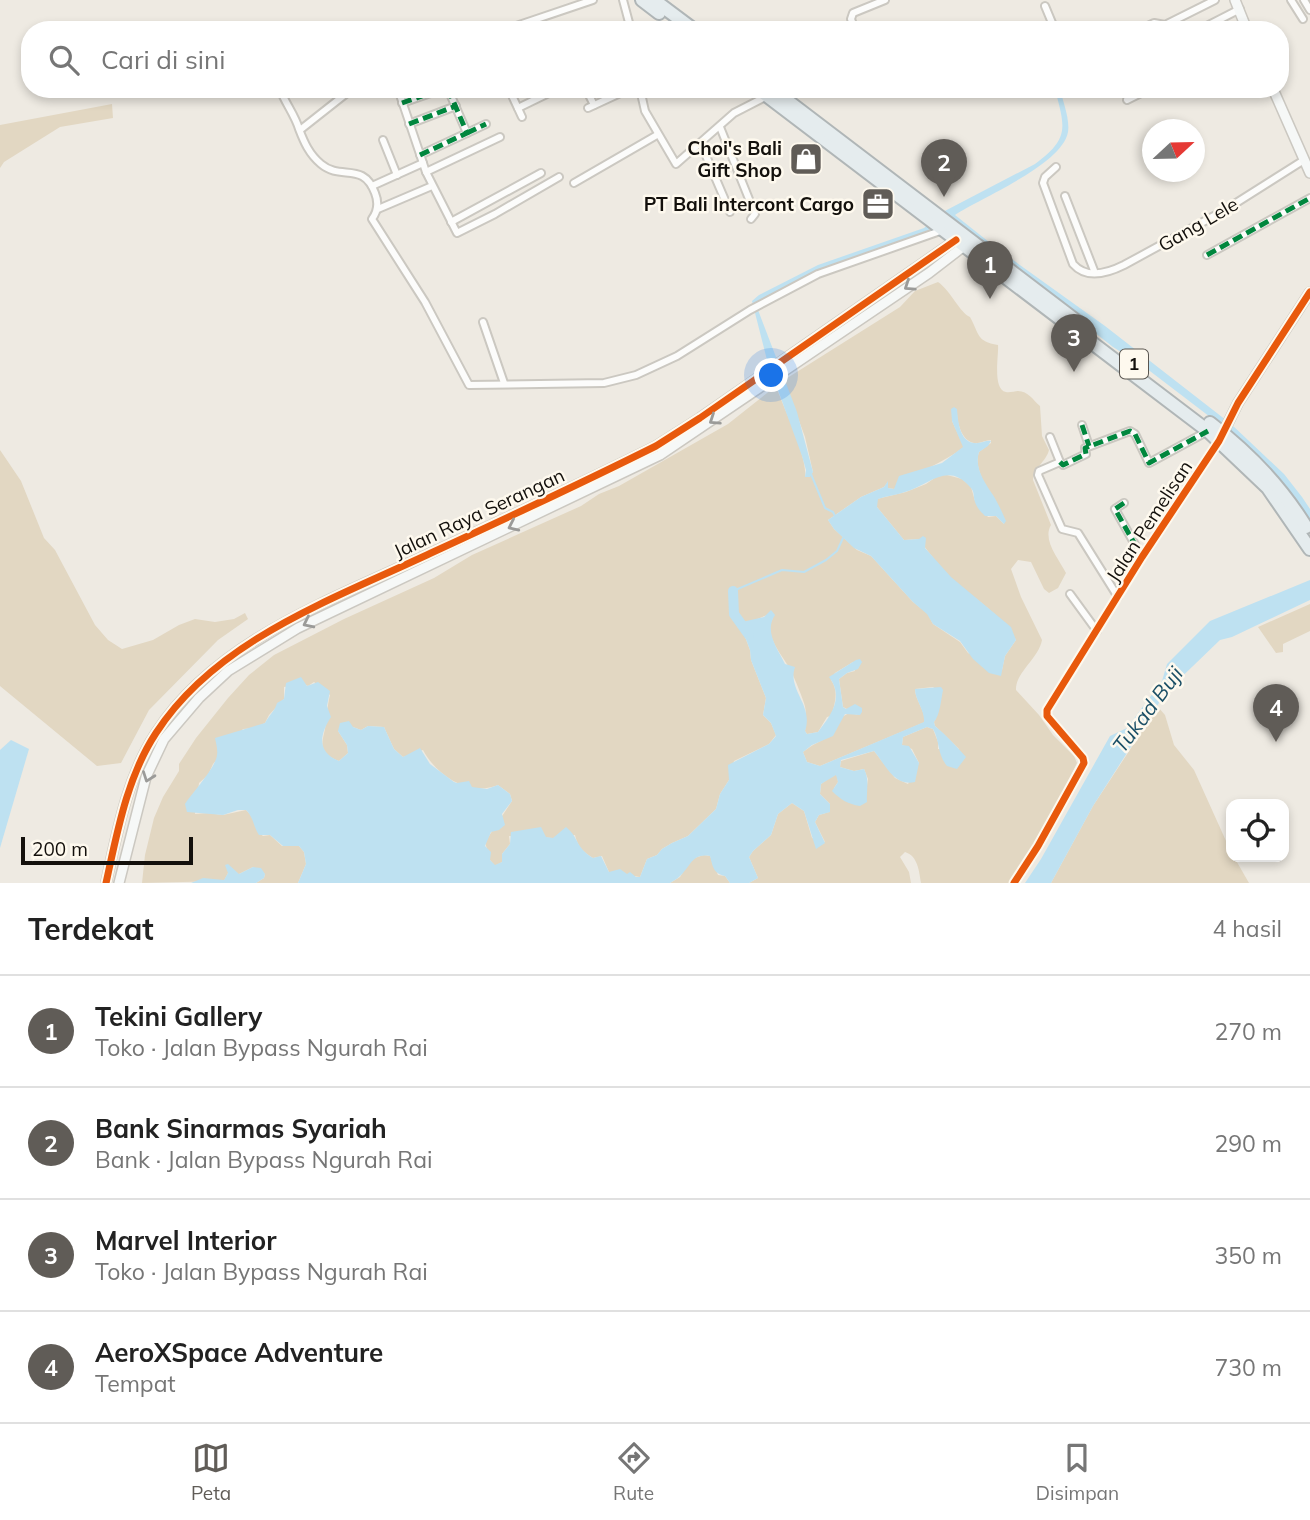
<!DOCTYPE html>
<html lang="id">
<head>
<meta charset="utf-8">
<style>
	:root { --surface:#fff; --page:#f6f6f6; --text:#222; --muted:#767676; --line:#e0e0e0; --accent:#605c57 }
	body { margin:0; font-family:Mulish,sans-serif; background:var(--page); color:var(--text) }
	.controls { position:absolute; right:21px; bottom:21px; display:grid; overflow:hidden; border-radius:14px; box-shadow:0 4px 10px #0003 }
	.controls button { width:63px; height:63px; display:grid; place-items:center; padding:0; border:0; border-bottom:2px solid var(--line); background:var(--surface); color:var(--text); font:35px sans-serif }
	.compass { position:absolute; left:1142px; top:119px; width:63px; height:63px; border-radius:50%; background:var(--surface); box-shadow:0 4px 10px #0003; rotate:68deg }
	.scale { position:absolute; left:21px; bottom:18px; width:172px; box-sizing:border-box; padding-left:7px; border:4px solid #13100c; border-top:0; font-size:19px; line-height:24px; white-space:nowrap; color:#13100c; -webkit-text-stroke:5px #fef9ee; paint-order:stroke }
	.you { position:absolute; left:772px; top:376px; width:24px; height:24px; margin:-18px; border:5px solid #fff; border-radius:50%; background:#1a73e8; box-shadow:0 0 0 10px #1a73e833 }
	.badge { display:grid; place-items:center; width:46px; height:46px; border-radius:50%; background:var(--accent); color:#fff; font-size:23px; font-weight:700 }
	.pin { position:absolute; translate:-50% -58px; filter:drop-shadow(0 2px 4px #0008) }
	.pin::after { content:''; position:absolute; top:37px; width:24px; height:21px; background:inherit; clip-path:polygon(0 0,100% 0,50% 100%) }
	.list { margin:0; padding:0; list-style:none }
	h2 { display:flex; justify-content:space-between; align-items:center; height:91px; margin:0; padding:0 28px; font-size:30px }
	h2 small { font-size:23px; font-weight:400; color:var(--muted) }
	.list li { display:grid; grid-template-columns:46px 1fr auto; gap:21px; align-items:center; box-sizing:border-box; height:112px; padding:0 28px; border-top:2px solid var(--line) }
	.list b { display:block; font-size:26px; white-space:nowrap }
	.list p { margin:0; font-size:23px; white-space:nowrap; color:var(--muted) }
	.list em { font-size:23px; font-style:normal; color:var(--muted) }
	.icon { flex:none; width:38px; height:38px; fill:none; stroke:currentColor; stroke-width:2; stroke-linecap:round; stroke-linejoin:round }
	.map { position:relative; flex:none; width:1310px; height:883px; overflow:hidden }
	.search { position:absolute; background:var(--surface); box-shadow:0 4px 10px #0003; left:21px; right:21px; top:21px; height:77px; display:flex; align-items:center; gap:18px; box-sizing:border-box; padding:0 24px; border-radius:28px; color:var(--muted); font-size:26px }
	.sheet { height:539px; background:var(--surface) }
	nav { display:flex; justify-content:space-around; align-items:center; box-sizing:border-box; height:98px; border-top:2px solid var(--line); background:var(--surface); font-size:19px; color:var(--muted) }
	nav a { display:grid; justify-items:center; gap:4px }
	nav .on { color:var(--accent) }
	.map>svg:first-child { display:block }
	.green { fill:#e2d7c2; fill-rule:evenodd }
	.water { fill:#bee1f1 }
	.lines { fill:none; stroke-linecap:round; stroke-linejoin:round }
	.stream { stroke:#bee1f1; stroke-width:2 }
	.river { stroke:#bee1f1; stroke-width:10 }
	.street-casing { stroke:#cbc8c1; stroke-width:10 }
	.secondary-casing { stroke:#cbc8c1; stroke-width:12 }
	.highway-casing { stroke:#b0b6b7; stroke-width:16 }
	.street { stroke:#fcfcfb; stroke-width:6 }
	.secondary { stroke:#f6f8f7; stroke-width:9 }
	.highway { stroke:#e5ecee; stroke-width:12 }
	.quiet { stroke:#00873e; stroke-width:5; stroke-dasharray:10 5; stroke-linecap:butt }
	.cycleway-casing { stroke:#fef9ee; stroke-width:11 }
	.cycleway { stroke:#e8590c; stroke-width:7 }
	.oneway { stroke:#9b9b99 }
	.labels { text-anchor:middle; stroke-width:5; stroke-linejoin:round; paint-order:stroke }
	.shield { fill:#fef9ee; stroke:#5a5650; stroke-width:2 }
	.shield-label { font-size:18px; font-weight:bold; fill:#13100c }
	.poi-label { font-size:19px; font-weight:bold; fill:#13100c; stroke:#fef9ee; text-anchor:end }
	.street-label { font-size:19px; fill:#13100c; stroke:#fef9ee }
	.water-label { font-size:21px; font-style:italic; fill:#1b4f66; stroke:#fef9ee }
</style>
</head>
<body>
<div class="map">
<svg width="1310" height="883" viewBox="0 0 1310 883">
	<rect width="100%" height="100%" fill="#eeeae2"/>
	<g class="green">
		<path d="M112 104 113 118 60 127 4 162 0 168V125Z"/>
		<path d="M938 282C951 291 960 313 970 317 980 335 976 341 998 345 999 355 992 389 1006 392 1009 393 1015 391 1018 391 1028 391 1033 400 1040 406L1042 436 1049 450C1046 462 1034 467 1033 480L1051 525C1042 540 1059 559 1066 573L1058 588 1049 593 1044 589 1031 562 1018 560 1011 569 1021 597 1042 640C1039 658 1015 673 1016 690L1039 715 1053 735 1074 756 1077 763 1048 822 1009 883H921C919 871 918 856 905 852L900 857 909 872 911 883H749L758 878 749 857 753 851 771 835 778 814 792 803 804 811 812 838 825 842 815 822 819 815 829 812 830 804 820 794 821 784 833 775H837L838 782 834 788 866 791 868 779 864 769 854 771 840 767 841 761 874 751 895 778 908 784 919 763 912 749 902 745 903 737 927 727 933 729 938 742V749H959L935 726 934 722C939 713 938 705 942 694L933 687 915 689C915 700 925 710 925 722L820 766 807 762 803 752C822 737 831 742 842 717L849 713 859 715 843 707 839 679 847 673 855 671 853 662 835 673 831 680C839 691 835 704 831 716L827 717 818 732 807 734 805 731C806 724 807 711 804 703 801 694 796 682 792 673 785 657 762 636 773 618L767 615 741 626 750 650 751 660 766 698 763 715 771 723 776 735 769 744 734 761 729 780 720 794 716 809 688 836 672 843 662 849 657 855 647 859 640 877 609 872 602 856 593 858C582 851 578 847 575 835L553 838 509 836 510 844 502 854V862L495 866 490 860 485 842 512 801 510 794 498 785C469 797 437 776 423 750L403 757 394 749 384 727 368 726 361 730 353 727 338 731 347 745 348 753 339 761C319 753 321 746 325 729 327 718 327 706 330 695L314 682 308 686 304 684 284 687V699L269 715 265 723 254 728 243 729 213 764 208 775 199 783 195 814 207 813 223 815 246 810C255 818 254 828 263 836L270 835 282 846H299L304 852 306 864 298 883H256L264 878 265 874 253 867 239 874 228 873 224 881 142 883 145 855 154 818 163 797 179 771V764L196 738 228 698 249 675 274 655 344 619 434 578 472 555 581 506 599 494 619 486 728 424 776 386C783 407 808 457 805 477L813 472 805 437 784 380 900 307 915 291ZM957 413C957 423 962 441 974 443 979 444 986 440 991 440V443L979 452C971 474 999 501 1004 524L996 516 988 517 975 501 971 487 962 479 947 475H939L926 484 906 492 877 499V507L904 540 919 539C928 552 939 565 950 577 972 598 1001 613 1016 640L1005 656 1002 670 968 653 960 642 933 624 928 614 913 602 871 556 857 550 834 529 828 520 861 497 884 487 887 483 888 488 894 489C915 472 942 464 964 447L952 421Z"/>
		<path d="M0 450 21 481 44 538 55 550 95 625 108 640 122 649 153 640 179 625 195 619 215 622 234 619 245 613 248 619 218 640 149 710 121 763 97 766 0 686Z"/>
		<path d="M1310 604V631L1283 644V652L1276 653 1258 627Z"/>
		<path d="M1158 707 1165 715 1174 745 1194 770 1231 852V857H1234L1249 883H1051L1093 806Z"/>
		<path d="M704 855 710 856 718 875 725 876 730 883H670L680 877 691 859Z"/>
	</g>
	<g class="water">
		<path d="M1055 89H1060C1063 102 1070 119 1068 132 1062 165 982 197 955 215L999 250 1105 326 1231 424 1284 474 1302 497 1310 509V522L1275 475 1235 436 1142 365 1113 347 949 218C917 240 881 247 845 261 814 273 787 289 758 305V310L797 412 813 472 810 477H805L806 470 802 456 767 360 752 301 759 295 818 265 924 228 941 213 1035 164C1070 138 1065 128 1055 89Z"/>
		<path d="M954 407 957 409C958 420 959 441 974 443 980 444 986 440 991 441L988 446 979 452C974 468 985 483 993 495 997 501 1003 514 1006 521L1004 524 996 516H985C981 512 977 508 975 502 973 496 975 492 970 487 948 461 929 485 905 492 896 495 887 496 878 499L877 507 904 540 919 539 923 536 926 538 925 548 951 577 1011 627 1016 640 1005 656 1001 676 989 673 973 659 960 641 933 624 927 614 913 602 871 556 854 548 834 529 828 520 861 497 884 487 888 481V488L894 489 899 476 942 463 963 447 952 421 951 409Z"/>
		<path d="M1310 580V600L1232 637 1220 640 1166 692 1093 806 1051 883H1025L1041 859 1110 736 1127 728 1162 681 1167 664 1210 621Z"/>
		<path d="M771 610 775 615C764 631 777 648 785 664L795 667C787 690 814 705 805 731L807 734 818 732C830 716 845 698 829 677L856 660 860 659 862 662 858 669 847 673 839 679 843 707 846 709 855 704 862 708V712L860 715 845 714 833 736 812 745 803 752 807 762 820 766 924 722C925 710 915 700 915 689L941 687 943 690C941 700 940 715 934 722L935 726C946 735 956 746 966 757L957 769 947 766C937 754 940 741 933 729L927 727 903 737 902 745 909 746 919 763 915 782C894 787 885 764 874 751L841 760 840 767 854 771 864 769C870 780 866 791 867 802L860 806C848 804 841 800 832 791L838 782 836 775 821 784 820 794 830 804V812L819 815 815 822 825 843 816 849 804 811 792 803 778 814 771 835 753 851 749 857 758 878 749 883H730L725 876C713 873 713 867 710 856 691 853 691 867 679 877 677 879 673 881 670 883H298L306 864 304 852 299 846H283L270 835H259C253 826 254 818 246 810H238L223 815 187 812 185 804C193 792 216 767 217 755 218 750 216 743 215 738L265 723C269 715 275 711 277 703L284 699 286 683 301 677 307 686 318 682 330 691 327 706 331 717C320 734 316 752 339 761L348 753 347 745 338 731 340 723 349 721 353 727 361 730 368 726 384 727 394 749 403 757 420 748 430 764 454 782 457 783 469 781 472 787 487 789 498 785 510 794 512 801 502 814 505 825 499 830 491 832 485 846 491 852 490 860 495 865 502 862V854L510 844 511 832 541 827 546 837 553 838 566 827C580 839 575 847 593 858L601 856 609 872 620 869 627 874 630 872 636 877H640L647 859 657 855 662 849 672 843 688 836 716 809 720 794 729 780 728 765 769 744 776 736 771 723 763 715 766 698 751 660 750 650 741 626 742 622 764 617Z"/>
		<path d="M11 740 29 749 0 848V750Z"/>
		<path d="M228 864 239 874 253 867 261 868 265 874 264 878 256 883H191L203 878 224 880 228 873 225 865Z"/>
	</g>
	<g class="lines">
		<g class="stream">
			<path d="M811 474 825 508 833 512 835 516"/>
			<path d="M733 591 782 570 804 572 826 560 837 551 843 538"/>
		</g>
		<path class="river" d="M733 591 734 614 749 635"/>
		<defs>
			<g id="street">
				<path d="M623 0 631 30"/>
				<path d="M1291 0 1303 19"/>
				<path d="M1304 0 1310 10"/>
				<path d="M1045 6 1055 30"/>
				<path d="M504 30 593 0"/>
				<path d="M855 30 851 19 853 13 885 0"/>
				<path d="M1139 30 1154 23 1165 25 1215 0"/>
				<path d="M1199 30 1240 9"/>
				<path d="M280 89C285 103 295 115 299 129 304 142 309 154 321 164 341 181 363 161 375 193 379 203 378 211 372 219L425 302 469 385 604 383 636 375 677 356 750 310 818 274 943 230"/>
				<path d="M398 89 426 172 457 233 495 214 559 177"/>
				<path d="M509 89 522 117"/>
				<path d="M586 89 594 105"/>
				<path d="M640 89 645 111 676 164 734 113 767 96"/>
				<path d="M457 90 459 89"/>
				<path d="M1077 93 1084 89"/>
				<path d="M1127 100 1149 89"/>
				<path d="M402 103 442 89"/>
				<path d="M518 108 557 89"/>
				<path d="M588 108 629 89"/>
				<path d="M409 124 456 106"/>
				<path d="M720 127 755 214 751 219"/>
				<path d="M300 130 352 89"/>
				<path d="M467 133 486 124"/>
				<path d="M383 140 397 175"/>
				<path d="M701 144 730 212"/>
				<path d="M420 155 467 133 448 89"/>
				<path d="M1056 167 1045 177 1043 183 1073 264C1087 280 1108 273 1124 265L1225 210 1304 160"/>
				<path d="M426 172 500 137"/>
				<path d="M574 183 657 135"/>
				<path d="M372 186 423 163"/>
				<path d="M1065 196 1095 273"/>
				<path d="M378 209 432 186"/>
				<path d="M451 222 541 173"/>
				<path d="M1207 255 1310 198"/>
				<path d="M483 322 504 383"/>
				<path d="M1082 425 1089 446"/>
				<path d="M1050 437 1060 462 1039 471 1038 475 1062 529 1078 533 1118 597"/>
				<path d="M1060 462 1063 465 1086 454 1085 448 1130 431 1135 434 1149 463 1208 431"/>
				<path d="M1124 503 1115 509 1142 557"/>
				<path d="M1070 594 1097 631"/>
				<path d="M1014 883 1038 846 1084 763 1083 758 1047 716V710L1142 557 1219 441"/>
			</g>
			<g id="secondary">
				<path d="M1235 0 1247 30"/>
				<path d="M1273 89 1310 173"/>
				<path d="M1221 437 1238 403 1310 292"/>
				<path d="M106 883C117 833 127 777 156 733 217 639 334 599 431 553 507 518 582 483 656 446L700 418 956 240"/>
				<path d="M119 883 146 777 164 739 199 698 228 671 298 628 660 455 929 273 964 246"/>
			</g>
			<g id="highway">
				<path d="M642 0 659 13"/>
				<path d="M654 0 694 30"/>
				<path d="M758 89 1208 431 1268 488 1310 549"/>
				<path d="M772 89 1079 323"/>
				<path d="M1210 423C1248 452 1281 486 1306 527"/>
			</g>
		</defs>
		<use href="#street" class="street-casing"/>
		<use href="#secondary" class="secondary-casing"/>
		<use href="#highway" class="highway-casing"/>
		<use href="#street" class="street"/>
		<use href="#secondary" class="secondary"/>
		<use href="#highway" class="highway"/>
		<g class="quiet">
			<path d="M402 103 442 89"/>
			<path d="M409 124 456 106"/>
			<path d="M467 133 486 124"/>
			<path d="M420 155 467 133 448 89"/>
			<path d="M1207 255 1310 198"/>
			<path d="M1082 425 1089 446"/>
			<path d="M1060 462 1063 465 1086 454 1085 448 1130 431 1135 434 1149 463 1208 431"/>
			<path d="M1124 503 1115 509 1142 557"/>
		</g>
		<defs>
			<g id="cycleway">
				<path d="M106 883C117 833 127 777 156 733 217 639 334 599 431 553 507 518 582 483 656 446L700 418 956 240"/>
				<path d="M1014 883 1038 846 1084 763 1083 758 1047 716V710L1142 557 1219 441 1238 403 1310 292"/>
			</g>
		</defs>
		<use href="#cycleway" class="cycleway-casing"/>
		<use href="#cycleway" class="cycleway"/>
	</g>
	<defs><path id="oneway-chevron" d="M-2-3.5L2.5 0L-2 3.5" fill="none" stroke-width="1.6" stroke-linecap="round" stroke-linejoin="round" transform="scale(1.75)"/></defs>
	<g class="oneway">
		<use href="#oneway-chevron" transform="translate(909 286) rotate(146)"/>
		<use href="#oneway-chevron" transform="translate(714 420) rotate(146)"/>
		<use href="#oneway-chevron" transform="translate(513 526) rotate(155)"/>
		<use href="#oneway-chevron" transform="translate(308 623) rotate(154)"/>
		<use href="#oneway-chevron" transform="translate(148 777) rotate(110)"/>
	</g>
	<defs>
		<symbol id="shop-square" viewBox="-11 -11 22 22"><rect x="-9" y="-9" width="18" height="18" rx="4" fill="#605c57" stroke="#fef9ee"/><path d="M-5-2.5h2.3a2.7 3.5 0 0 1 5.4 0H5L5.5 6h-11ZM-1.5-2.5h3a1.5 2.3 0 0 0-3 0Z" fill="#fff"/></symbol>
		<symbol id="office-square" viewBox="-11 -11 22 22"><rect x="-9" y="-9" width="18" height="18" rx="4" fill="#605c57" stroke="#fef9ee"/><path d="M-6-3h4V-5.5h4V-3h4V5H-6ZM-1-4.5V-3h2v-1.5ZM-6 0V1H6V0Z" fill="#fff"/></symbol>
	</defs>
	<g fill-rule="evenodd">
		<use href="#shop-square" x="787" y="140" width="38" height="38"/>
		<use href="#office-square" x="859" y="185" width="38" height="38"/>
	</g>
	<g class="labels">
		<rect class="shield" x="1120" y="349.5" width="28" height="29" rx="5"/>
		<g class="shield-label">
			<text x="1134" y="370">1</text>
		</g>
		<g class="poi-label">
			<text x="782" y="155">Choi's Bali<tspan x="782" dy="22">Gift Shop</tspan></text>
			<text x="854" y="211">PT Bali Intercont Cargo</text>
		</g>
		<g class="street-label">
			<text transform="translate(1198 224) rotate(-30)" y="7">Gang Lele</text>
			<text transform="translate(479 513) rotate(-25)" y="7">Jalan Raya Serangan</text>
			<text transform="translate(1149 521) rotate(-57)" y="7">Jalan Pemelisan</text>
		</g>
		<g class="water-label">
			<text transform="translate(1148 710) rotate(-53)" y="7">Tukad Buji</text>
		</g>
	</g>
</svg>
<div class="controls">
<button><svg class="icon" aria-label="locate" viewBox="0 0 24 24"><circle cx="12" cy="12" r="6"/><path d="M12 2v4M12 18v4M2 12h4M18 12h4"/></svg></button>
</div>
<svg class="compass" viewBox="-18 -18 36 36"><path d="M0-13l5 13h-10z" fill="#e53935"/><path d="M0 13l5-13h-10z" fill="#767676"/></svg>
<div class="scale">200 m</div>
<div class="you"></div>
<div class="pin badge" style="left:990px;top:299px">1</div>
<div class="pin badge" style="left:944px;top:197px">2</div>
<div class="pin badge" style="left:1074px;top:372px">3</div>
<div class="pin badge" style="left:1276px;top:742px">4</div>
<div class="search"><svg class="icon" aria-label="search" viewBox="0 0 24 24"><circle cx="10" cy="10" r="6"/><path d="M15 15l6 6"/></svg>Cari di sini</div>
</div>
<section class="sheet">
<h2>Terdekat<small>4 hasil</small></h2>
<ul class="list">
<li><span class="badge">1</span><div><b>Tekini Gallery</b><p>Toko · Jalan Bypass Ngurah Rai</p></div><em>270 m</em></li>
<li><span class="badge">2</span><div><b>Bank Sinarmas Syariah</b><p>Bank · Jalan Bypass Ngurah Rai</p></div><em>290 m</em></li>
<li><span class="badge">3</span><div><b>Marvel Interior</b><p>Toko · Jalan Bypass Ngurah Rai</p></div><em>350 m</em></li>
<li><span class="badge">4</span><div><b>AeroXSpace Adventure</b><p>Tempat</p></div><em>730 m</em></li>
</ul>
</section>
<nav>
<a class="on"><svg class="icon" aria-label="map" viewBox="0 0 24 24"><path d="M3 6l6-2 6 2 6-2v14l-6 2-6-2-6 2zM9 4v14M15 6v14"/></svg>Peta</a>
<a><svg class="icon" aria-label="directions" viewBox="0 0 24 24"><path d="M12 3l9 9-9 9-9-9zM9 14v-3h6M13 9l2 2-2 2"/></svg>Rute</a>
<a><svg class="icon" aria-label="saved" viewBox="0 0 24 24"><path d="M7 4h10v16l-5-4-5 4z"/></svg>Disimpan</a>
</nav>
</body>
</html>
